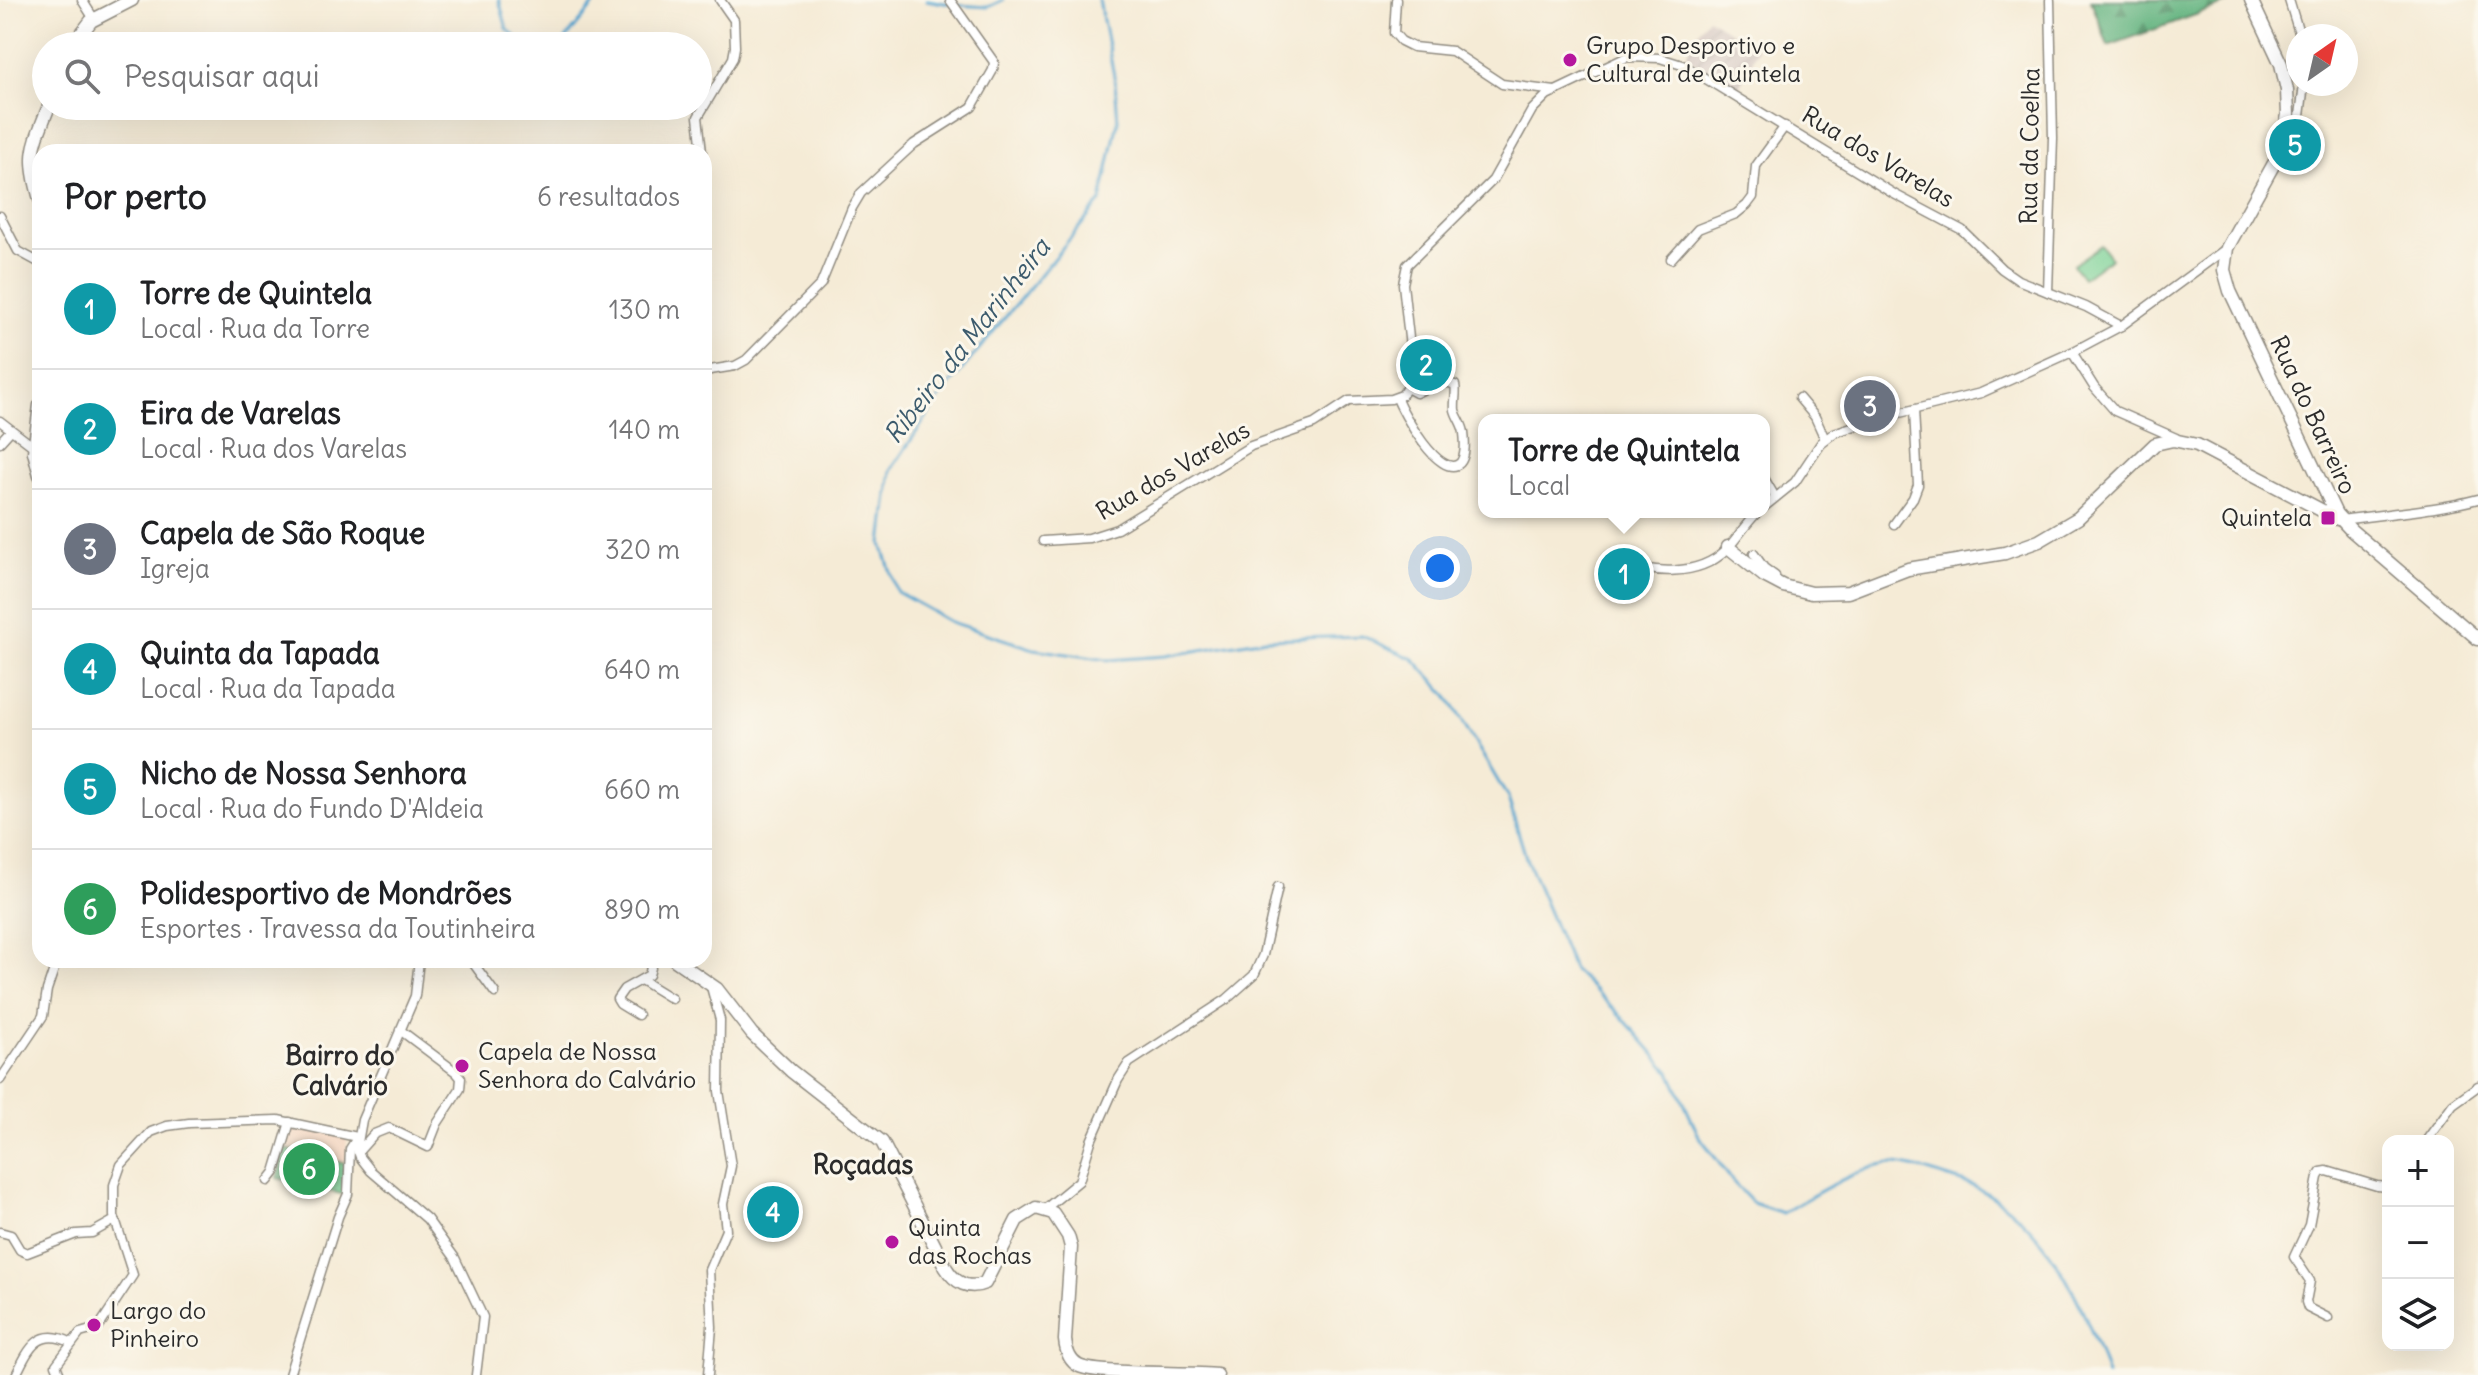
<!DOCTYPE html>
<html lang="pt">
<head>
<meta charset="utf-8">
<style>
	:root { --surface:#fff; --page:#f2f2f2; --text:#202124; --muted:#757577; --line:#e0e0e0; --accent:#b5179e }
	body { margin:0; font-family:Delius,sans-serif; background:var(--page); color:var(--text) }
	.controls { position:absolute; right:24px; bottom:24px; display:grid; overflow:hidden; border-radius:16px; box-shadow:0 8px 32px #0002 }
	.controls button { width:72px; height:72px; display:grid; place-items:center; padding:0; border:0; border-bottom:2px solid var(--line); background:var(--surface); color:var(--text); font:40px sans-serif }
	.compass { position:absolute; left:2286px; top:24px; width:72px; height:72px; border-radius:50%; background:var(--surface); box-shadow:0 8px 32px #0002; rotate:34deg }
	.you { position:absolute; left:1440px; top:568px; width:28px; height:28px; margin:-20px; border:6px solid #fff; border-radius:50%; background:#1a73e8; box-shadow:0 0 0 12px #1a73e833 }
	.badge { display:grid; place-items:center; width:52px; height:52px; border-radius:50%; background:var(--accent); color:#fff; font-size:26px; font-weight:700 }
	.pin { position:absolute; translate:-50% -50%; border:4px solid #fff; box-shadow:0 2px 8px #0006 }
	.popup { position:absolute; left:1478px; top:414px; width:292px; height:104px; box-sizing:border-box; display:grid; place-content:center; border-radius:16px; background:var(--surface); filter:drop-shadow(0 2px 6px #0005); font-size:26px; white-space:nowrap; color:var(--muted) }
	.popup b { font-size:30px; color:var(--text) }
	.popup::after { content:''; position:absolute; left:50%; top:100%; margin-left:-16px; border:16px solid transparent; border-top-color:var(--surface) }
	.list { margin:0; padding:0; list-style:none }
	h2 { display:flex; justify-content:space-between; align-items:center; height:104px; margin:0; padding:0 32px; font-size:34px }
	h2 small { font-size:26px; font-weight:400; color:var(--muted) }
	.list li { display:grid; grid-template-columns:52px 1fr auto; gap:24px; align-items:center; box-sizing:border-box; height:120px; padding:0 32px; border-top:2px solid var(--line) }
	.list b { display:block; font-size:30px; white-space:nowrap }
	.list p { margin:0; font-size:26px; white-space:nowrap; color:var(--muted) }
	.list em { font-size:26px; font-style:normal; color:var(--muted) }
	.icon { flex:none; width:44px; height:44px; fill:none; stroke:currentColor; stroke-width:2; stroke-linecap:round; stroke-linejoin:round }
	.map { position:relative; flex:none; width:2478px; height:1375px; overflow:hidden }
	.search { position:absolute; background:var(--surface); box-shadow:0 8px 32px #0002; left:32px; top:32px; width:680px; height:88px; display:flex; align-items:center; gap:20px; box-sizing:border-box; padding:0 28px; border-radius:44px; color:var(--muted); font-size:30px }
	.panel { position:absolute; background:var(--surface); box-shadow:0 8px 32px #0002; left:32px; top:144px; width:680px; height:824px; border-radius:24px }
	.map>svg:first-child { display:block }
	.built { fill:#f3d4bf }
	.industrial { fill:url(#industrial-furrows) }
	.green { fill:#7bd297; stroke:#537e61; stroke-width:2 }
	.forest { fill:url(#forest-firs); stroke:#487056; stroke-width:2 }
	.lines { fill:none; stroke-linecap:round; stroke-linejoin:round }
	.stream { stroke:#55a4cf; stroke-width:3 }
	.street-casing { stroke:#908b80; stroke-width:11 }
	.secondary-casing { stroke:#908b80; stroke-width:15 }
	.street { stroke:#fff; stroke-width:8 }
	.secondary { stroke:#fff; stroke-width:12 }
	.poi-dot { fill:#b5179e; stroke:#fbf7ec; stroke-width:3 }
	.labels { text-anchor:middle; stroke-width:6; stroke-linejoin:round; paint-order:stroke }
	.poi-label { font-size:24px; fill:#2b2b2b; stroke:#fbf7ec; text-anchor:start }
	.street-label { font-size:24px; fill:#2b2b2b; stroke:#fbf7ec }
	.water-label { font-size:26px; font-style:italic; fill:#3c5b6d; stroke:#fbf7ec }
	.neighbourhood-label { font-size:26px; font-weight:bold; fill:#2b2b2b; stroke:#fbf7ec }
</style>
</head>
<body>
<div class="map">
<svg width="2478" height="1375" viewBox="0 0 2478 1375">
	<defs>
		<pattern id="industrial-furrows" width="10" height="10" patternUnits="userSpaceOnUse" patternTransform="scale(2)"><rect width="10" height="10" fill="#cfc0bb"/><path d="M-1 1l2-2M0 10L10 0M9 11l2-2" fill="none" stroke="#b2a5a1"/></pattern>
		<pattern id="forest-firs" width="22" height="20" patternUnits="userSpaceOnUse" patternTransform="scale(2)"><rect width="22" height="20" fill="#64b480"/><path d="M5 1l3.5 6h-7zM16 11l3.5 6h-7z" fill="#539369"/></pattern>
	</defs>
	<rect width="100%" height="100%" fill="#fbf7ec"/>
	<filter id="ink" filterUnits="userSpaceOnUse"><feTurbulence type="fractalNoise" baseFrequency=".0125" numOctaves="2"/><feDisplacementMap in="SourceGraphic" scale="16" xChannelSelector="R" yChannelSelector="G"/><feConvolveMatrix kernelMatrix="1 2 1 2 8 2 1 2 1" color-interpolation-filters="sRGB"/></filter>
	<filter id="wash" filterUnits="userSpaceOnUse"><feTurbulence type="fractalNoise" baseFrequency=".006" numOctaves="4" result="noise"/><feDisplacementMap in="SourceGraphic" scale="32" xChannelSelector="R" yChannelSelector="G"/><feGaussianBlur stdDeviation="1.8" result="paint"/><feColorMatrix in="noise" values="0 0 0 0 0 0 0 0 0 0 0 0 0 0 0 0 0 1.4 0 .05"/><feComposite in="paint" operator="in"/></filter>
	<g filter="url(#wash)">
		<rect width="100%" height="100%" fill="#f5ebd6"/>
		<path class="built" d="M292 1125 347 1137 346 1164 285 1149Z"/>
		<path class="industrial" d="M1708 18 1758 48 1739 90 1686 57 1692 40Z"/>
		<g class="green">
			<path d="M2101 245 2111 258 2083 278 2073 265Z"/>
			<path d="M285 1149 346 1164 345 1190 342 1194 277 1178Z"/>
		</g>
		<path class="forest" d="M2091 0H2235V1L2108 46Z"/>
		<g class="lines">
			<g class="stream">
				<path d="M499 0 507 29 527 46"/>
				<path d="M926 0 950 4"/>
				<path d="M1099 0 1115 81 1118 121 1101 201 942 394 891 470 882 544 897 592 951 622 1034 649 1107 660 1165 656 1265 639 1362 636 1414 659 1447 695 1508 798 1527 861 1573 969 1621 1016 1670 1072 1698 1134 1733 1182 1753 1203 1783 1213C1811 1197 1863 1163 1895 1164 1910 1165 1928 1171 1943 1176 1954 1180 1967 1182 1977 1188 2047 1223 2085 1305 2107 1375"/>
				<path d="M958 5 988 7 1003 0"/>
				<path d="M560 46 598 0"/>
			</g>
		</g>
	</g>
	<g filter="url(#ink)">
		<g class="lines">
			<defs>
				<g id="street">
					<path d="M82 0 94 19"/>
					<path d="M1396 0 1394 33 1401 41 1413 47 1452 51 1502 84 1555 91"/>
					<path d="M2289 0 2300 36"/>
					<path d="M2285 143 2300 116 2304 84"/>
					<path d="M702 152 698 117 733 58 735 47 734 20 720 0"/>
					<path d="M704 160V181"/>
					<path d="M0 216 18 251 40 263"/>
					<path d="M1671 259 1698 229 1736 214 1747 205 1753 197 1756 166 1785 126"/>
					<path d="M2048 292 2053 138 2050 0"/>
					<path d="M2072 352 2094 387 2115 411 2176 438"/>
					<path d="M704 371 735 366 746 360 821 284 852 208 861 193 914 144 972 107 993 70 994 62 950 0"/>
					<path d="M1397 398C1402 412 1440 481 1460 463 1466 456 1465 441 1464 433 1463 424 1457 418 1455 410 1454 401 1457 393 1455 385 1441 378 1429 387 1416 393L1407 388"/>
					<path d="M1799 398 1815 417 1825 439"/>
					<path d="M0 421 34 447"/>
					<path d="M0 442 10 431"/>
					<path d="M1764 478 1775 497"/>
					<path d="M1764 507 1795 482 1821 443 1834 433 1875 419 1981 393 2072 352 2121 326 2227 248"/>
					<path d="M2342 520C2388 513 2433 511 2478 499"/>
					<path d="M1894 524 1913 498 1918 485 1914 410"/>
					<path d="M1043 541 1089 538 1117 529 1251 446 1314 424 1349 401 1391 399 1402 395 1409 385 1412 365 1403 284 1407 265 1493 180 1532 110 1547 95 1627 57 1660 58 1685 66 1894 194 1962 230 2002 269 2018 280 2086 307 2121 326"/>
					<path d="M1754 554 1764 568 1775 576"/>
					<path d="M1621 560C1651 575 1699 576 1725 551 1737 539 1745 524 1758 512"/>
					<path d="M419 960 415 996 362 1120 357 1148 360 1157 371 1171 427 1219 455 1258 483 1317 476 1375"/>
					<path d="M471 960 495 993"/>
					<path d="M641 980 672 999"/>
					<path d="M638 1015 620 1004 617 999 624 989 649 975 651 968 647 960"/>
					<path d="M0 1080 43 1016 47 990 57 960"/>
					<path d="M2426 1141 2453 1104 2478 1086"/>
					<path d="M358 1152 374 1134 389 1128 428 1147 437 1124 460 1089 461 1078 456 1072 400 1030"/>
					<path d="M268 1181 275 1172 290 1122"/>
					<path d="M1045 1209 1079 1181 1091 1141 1118 1080 1129 1063 1227 999 1254 975 1263 955 1278 887"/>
					<path d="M0 1232 11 1235 20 1250 27 1253 76 1234 92 1233 115 1220"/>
					<path d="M2328 1318 2308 1308 2306 1302 2310 1281 2294 1257 2309 1225 2318 1177 2321 1172 2327 1171 2377 1186 2388 1187"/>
					<path d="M16 1375C29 1348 39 1326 72 1343"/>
					<path d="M60 1375 56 1365 80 1333 98 1328 133 1275 114 1216V1185L121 1165 151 1132 167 1126 189 1123 278 1120 357 1137"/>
					<path d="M289 1375 338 1217 348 1194 350 1149 357 1138"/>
					<path d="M708 1375 712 1327 709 1270 726 1230 723 1204 731 1166 719 1091 720 1020 710 983"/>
				</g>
				<g id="secondary">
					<path d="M2251 0 2281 64 2287 90 2288 115 2281 151 2227 248 2224 270 2230 291 2336 514 2351 530 2478 639"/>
					<path d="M72 46 91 21 132 0"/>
					<path d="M40 199C27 155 33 147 49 106"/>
					<path d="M40 405 34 452 40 475"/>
					<path d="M1728 547 1764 576 1783 586 1811 593 1848 592 1908 569 2005 553 2039 541 2078 518 2155 444 2173 440 2197 445 2338 519"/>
					<path d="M675 960 717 989 752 1034 791 1071 882 1142 946 1268C955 1283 969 1290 985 1283L1017 1220 1036 1208 1053 1213 1068 1236 1071 1247 1065 1340C1066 1350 1069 1361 1079 1366 1098 1375 1189 1372 1217 1375"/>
				</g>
			</defs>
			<use href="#street" class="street-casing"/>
			<use href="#secondary" class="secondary-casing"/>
			<use href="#street" class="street"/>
			<use href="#secondary" class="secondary"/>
		</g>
	</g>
	<g class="poi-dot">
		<circle cx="1570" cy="60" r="8"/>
		<rect x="2320" y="510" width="16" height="16" rx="4"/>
		<circle cx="462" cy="1066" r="8"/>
		<circle cx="892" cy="1242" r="8"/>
		<circle cx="94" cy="1325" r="8"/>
	</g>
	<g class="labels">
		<g class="poi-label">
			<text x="1586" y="54">Grupo Desportivo e<tspan x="1586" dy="28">Cultural de Quintela</tspan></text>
			<text x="2312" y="526" text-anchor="end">Quintela</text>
			<text x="478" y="1060">Capela de Nossa<tspan x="478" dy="28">Senhora do Calvário</tspan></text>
			<text x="908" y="1236">Quinta<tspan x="908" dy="28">das Rochas</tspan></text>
			<text x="110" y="1319">Largo do<tspan x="110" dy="28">Pinheiro</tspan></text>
		</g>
		<g class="street-label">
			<text transform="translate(2030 146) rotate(-89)" y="8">Rua da Coelha</text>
			<text transform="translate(1878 157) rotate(31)" y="8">Rua dos Varelas</text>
			<text transform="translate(2313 415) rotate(65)" y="8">Rua do Barreiro</text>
			<text transform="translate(1173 471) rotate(-30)" y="8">Rua dos Varelas</text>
		</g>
		<g class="water-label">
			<text transform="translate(967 341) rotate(-52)" y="9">Ribeiro da Marinheira</text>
		</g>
		<g class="neighbourhood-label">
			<text x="340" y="1065">Bairro do<tspan x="340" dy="30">Calvário</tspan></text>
			<text x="863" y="1174">Roçadas</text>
		</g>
	</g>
</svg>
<div class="controls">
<button>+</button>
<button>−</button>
<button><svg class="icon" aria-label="layers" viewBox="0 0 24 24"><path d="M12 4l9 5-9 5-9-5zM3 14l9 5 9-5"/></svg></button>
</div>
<svg class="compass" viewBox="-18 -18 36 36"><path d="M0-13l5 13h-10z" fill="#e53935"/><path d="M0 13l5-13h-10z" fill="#757577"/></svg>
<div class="you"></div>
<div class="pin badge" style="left:1624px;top:574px;background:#0f9aa8">1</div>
<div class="popup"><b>Torre de Quintela</b>Local</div>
<div class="pin badge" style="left:1426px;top:365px;background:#0f9aa8">2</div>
<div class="pin badge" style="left:1870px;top:406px;background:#6b7280">3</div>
<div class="pin badge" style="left:773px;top:1212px;background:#0f9aa8">4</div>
<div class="pin badge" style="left:2295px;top:145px;background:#0f9aa8">5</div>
<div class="pin badge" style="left:309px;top:1169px;background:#2e9e5b">6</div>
<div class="search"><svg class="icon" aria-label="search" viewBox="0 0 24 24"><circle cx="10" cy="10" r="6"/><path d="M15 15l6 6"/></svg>Pesquisar aqui</div>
<section class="panel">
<h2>Por perto<small>6 resultados</small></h2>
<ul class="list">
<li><span class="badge" style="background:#0f9aa8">1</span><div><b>Torre de Quintela</b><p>Local · Rua da Torre</p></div><em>130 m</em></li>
<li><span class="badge" style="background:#0f9aa8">2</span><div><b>Eira de Varelas</b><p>Local · Rua dos Varelas</p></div><em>140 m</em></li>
<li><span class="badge" style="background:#6b7280">3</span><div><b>Capela de São Roque</b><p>Igreja</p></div><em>320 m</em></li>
<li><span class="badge" style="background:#0f9aa8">4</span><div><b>Quinta da Tapada</b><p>Local · Rua da Tapada</p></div><em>640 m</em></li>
<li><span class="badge" style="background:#0f9aa8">5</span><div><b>Nicho de Nossa Senhora</b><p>Local · Rua do Fundo D'Aldeia</p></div><em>660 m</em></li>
<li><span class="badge" style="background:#2e9e5b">6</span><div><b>Polidesportivo de Mondrões</b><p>Esportes · Travessa da Toutinheira</p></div><em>890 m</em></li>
</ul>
</section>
</div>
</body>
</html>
